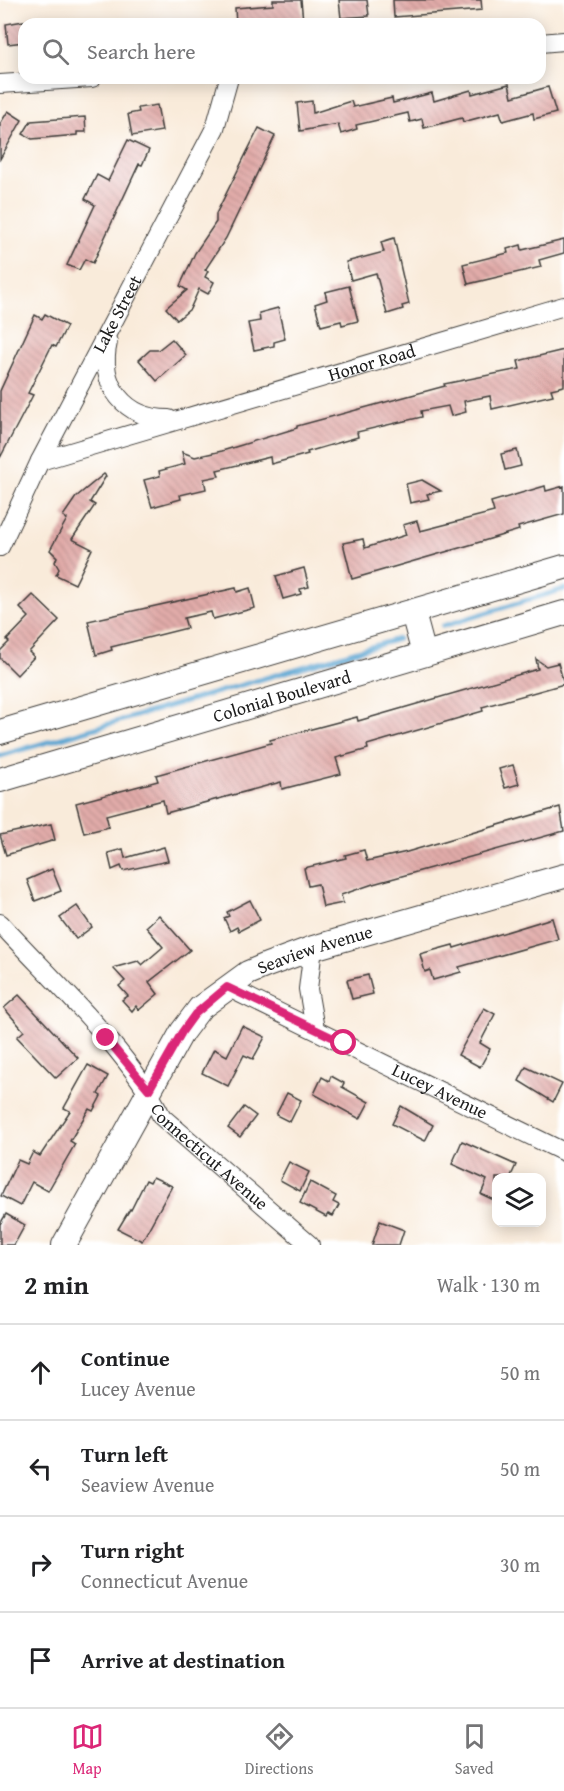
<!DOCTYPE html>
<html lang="en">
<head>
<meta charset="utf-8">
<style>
	:root { --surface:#fff; --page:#f2f2f2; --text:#202124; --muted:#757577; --line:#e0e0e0; --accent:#db2777 }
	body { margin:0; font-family:"Gentium Book Plus",serif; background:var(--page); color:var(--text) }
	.controls { position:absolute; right:18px; bottom:18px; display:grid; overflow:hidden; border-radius:12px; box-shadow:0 3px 15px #0003 }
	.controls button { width:54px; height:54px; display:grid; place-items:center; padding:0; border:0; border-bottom:2px solid var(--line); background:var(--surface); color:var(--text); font:30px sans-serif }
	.stop { position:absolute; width:18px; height:18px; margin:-14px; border:4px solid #db2777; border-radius:50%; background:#fff }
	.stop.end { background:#db2777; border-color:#fff; box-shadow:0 2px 6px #0008 }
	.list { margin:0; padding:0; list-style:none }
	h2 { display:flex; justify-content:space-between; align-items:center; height:78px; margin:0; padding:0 24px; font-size:26px }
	h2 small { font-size:20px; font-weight:400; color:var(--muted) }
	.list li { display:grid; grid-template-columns:39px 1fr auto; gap:18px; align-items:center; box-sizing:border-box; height:96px; padding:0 24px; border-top:2px solid var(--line) }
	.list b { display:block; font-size:22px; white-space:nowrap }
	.list p { margin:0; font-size:20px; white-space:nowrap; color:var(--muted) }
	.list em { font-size:20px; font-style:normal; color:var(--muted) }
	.icon { flex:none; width:33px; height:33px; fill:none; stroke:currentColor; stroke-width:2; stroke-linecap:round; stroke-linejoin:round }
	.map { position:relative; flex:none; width:564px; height:1245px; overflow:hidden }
	.search { position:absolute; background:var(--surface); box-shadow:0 3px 15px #0003; left:18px; right:18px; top:18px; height:66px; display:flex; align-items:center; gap:15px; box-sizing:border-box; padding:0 21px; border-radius:18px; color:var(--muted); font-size:22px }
	.sheet { height:462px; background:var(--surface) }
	nav { display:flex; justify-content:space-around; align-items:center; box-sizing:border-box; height:84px; border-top:2px solid var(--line); background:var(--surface); font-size:16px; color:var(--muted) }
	nav a { display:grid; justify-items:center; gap:3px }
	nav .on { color:var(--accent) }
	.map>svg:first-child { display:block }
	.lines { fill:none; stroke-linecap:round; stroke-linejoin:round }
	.stream { stroke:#5aa5d2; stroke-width:5 }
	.building { fill:url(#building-back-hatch) }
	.minor-casing { stroke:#3d3b38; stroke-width:20 }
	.tertiary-casing { stroke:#3d3b38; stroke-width:26 }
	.minor { stroke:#fff; stroke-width:18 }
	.tertiary { stroke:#fff; stroke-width:24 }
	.route { stroke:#db2777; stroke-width:8 }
	.labels { text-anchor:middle; stroke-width:5; stroke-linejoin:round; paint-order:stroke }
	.street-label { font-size:18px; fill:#1c1c1c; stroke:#fff }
</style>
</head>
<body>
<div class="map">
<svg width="564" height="1245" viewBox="0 0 564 1245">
	<defs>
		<pattern id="building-back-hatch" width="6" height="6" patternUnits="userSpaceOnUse" patternTransform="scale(1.5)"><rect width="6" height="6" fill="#e1aba9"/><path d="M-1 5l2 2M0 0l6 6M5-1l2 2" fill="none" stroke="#c09391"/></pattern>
	</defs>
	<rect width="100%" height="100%" fill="#fff"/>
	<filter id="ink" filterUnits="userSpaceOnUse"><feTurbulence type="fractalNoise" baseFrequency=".0167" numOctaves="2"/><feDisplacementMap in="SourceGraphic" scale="12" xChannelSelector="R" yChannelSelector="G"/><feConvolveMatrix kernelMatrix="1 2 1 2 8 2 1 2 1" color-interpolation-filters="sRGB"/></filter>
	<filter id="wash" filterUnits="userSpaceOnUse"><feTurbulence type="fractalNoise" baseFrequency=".008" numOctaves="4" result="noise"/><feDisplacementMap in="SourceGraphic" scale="24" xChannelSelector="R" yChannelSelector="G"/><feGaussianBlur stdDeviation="1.35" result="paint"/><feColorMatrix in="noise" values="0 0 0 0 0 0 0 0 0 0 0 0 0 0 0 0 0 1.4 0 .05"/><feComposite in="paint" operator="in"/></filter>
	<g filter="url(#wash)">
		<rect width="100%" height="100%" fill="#f9ebda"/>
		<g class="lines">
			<g class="stream">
				<path d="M443 626 564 589"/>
				<path d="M0 756 398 639"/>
			</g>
		</g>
		<g id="blocks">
			<g class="building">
				<path d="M273 0H301L303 21 236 24 235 8 273 5Z"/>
				<path d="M339 0H367L369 16 341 18Z"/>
				<path d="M393 0H481L482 10 394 17Z"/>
				<path d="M24 21V42L8 44 6 24Z"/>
				<path d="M509 84 512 97 548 87 556 113 534 119 533 113 503 121 500 112 463 122 462 118 424 128 422 119 410 122 408 113 356 125 357 129 341 134 338 124 300 131 297 103 312 101 313 113 351 101 353 107 392 98 393 103 432 93 434 101 471 90 472 94Z"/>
				<path d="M157 105 162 131 132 136 128 114 139 112 138 108Z"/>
				<path d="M8 111 22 120 0 159V124Z"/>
				<path d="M85 117 86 132H77V135L32 139 23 134 31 121Z"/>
				<path d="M259 128 275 136 226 238 205 270 208 271 205 277 214 282 208 294 199 289 190 309 177 320 166 308 187 290 180 286 195 253 216 222V214Z"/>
				<path d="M128 140 149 150 142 165 139 164 93 263 85 259 79 270 67 265 95 205 85 199 97 175 108 181Z"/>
				<path d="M394 238 409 304 402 306 403 309 387 314 376 273 351 280 346 262 384 252 381 242Z"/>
				<path d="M564 240V253L539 260 541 267 468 284 463 264 508 253 507 249 521 245 522 250Z"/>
				<path d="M349 286 358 321 342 325 341 321 321 326 315 304 327 300 325 292Z"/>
				<path d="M278 308 285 339 274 342V346L254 350 248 323 260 321 259 313Z"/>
				<path d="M45 314 67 326 56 347 52 345 28 393 33 395 0 458V391L35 315 42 319Z"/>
				<path d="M172 339 186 355 157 381 139 360 150 350H158Z"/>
				<path d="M564 350V386L551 389 553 395 492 409 490 396 464 401 466 412 451 416 448 406 421 411 422 417 357 432 358 437 307 452 308 454 271 464 270 457 217 470 219 476 204 479 206 489 180 495 181 499 152 507 144 480 160 476 159 471 185 464 182 452 195 457 222 451 297 428V426L445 386 444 384 520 369 518 361Z"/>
				<path d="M517 450 521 466 505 470 501 454Z"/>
				<path d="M104 474 106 476 90 502 95 505 72 539 92 549 75 584 56 575 59 569 55 562 57 557 50 550 67 519 63 516 76 497Z"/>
				<path d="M422 480 441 491 427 494 429 499 410 503 406 484Z"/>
				<path d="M545 486 546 491 564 486V514L518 527 519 530 480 542 352 579 343 543 363 539 365 548 406 535 403 525 417 521 420 531 494 512 491 502Z"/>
				<path d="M304 568 309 587 300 589 301 594 283 599 276 576Z"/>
				<path d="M236 588 237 592 250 588 255 608 213 619 211 612 184 618 187 628 111 647 112 650 96 655 88 621Z"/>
				<path d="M33 595 59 620 29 652 34 657 17 675 0 658V651L9 642 7 640 29 617 20 608Z"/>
				<path d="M536 659 546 666 558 663 564 684 482 707 483 711 367 745 368 749 336 758 341 774 282 789 281 782 166 813 163 800 106 815 109 827 84 833 76 803 158 781 156 775 271 743 270 740 357 717 358 721 538 669Z"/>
				<path d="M513 765 519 784 505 788 499 769Z"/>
				<path d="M560 807 564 831 373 884 341 895 343 903 323 907 318 884 308 886 304 868 346 858 345 855 364 850 367 861 407 852Z"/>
				<path d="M51 824 55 840 6 855 0 835Z"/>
				<path d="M164 847 168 861 123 871 121 866 112 870 108 853 123 849 125 858Z"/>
				<path d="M52 869 61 891 35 901 27 880Z"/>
				<path d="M250 900 260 920 239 931 237 927 230 931 224 918 229 916 227 912Z"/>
				<path d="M77 906 92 927 76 939 60 918Z"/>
				<path d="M159 915 190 950 149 982 158 994 139 1010 136 1006 132 1011 122 1000 128 996 119 986 125 981 113 968 138 961 142 965 163 947 146 927Z"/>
				<path d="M552 918 558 939 459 967 461 972 433 980 430 970 425 972 420 954 453 945 454 948Z"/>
				<path d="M368 975 373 994 352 999 347 980Z"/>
				<path d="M19 995 78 1058 56 1078 17 1037 24 1031 4 1008Z"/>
				<path d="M484 1008 495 1014 480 1043 490 1049 480 1067 458 1055Z"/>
				<path d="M242 1026 265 1037 253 1059 244 1055 228 1086 202 1073 214 1049 227 1056Z"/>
				<path d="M88 1065 108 1076 98 1094 101 1096 93 1111 89 1109 70 1141 75 1144 48 1191 32 1182 20 1206 1 1196 18 1160 27 1164 33 1152 40 1156 70 1111 64 1108Z"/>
				<path d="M526 1067 562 1084 553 1102 519 1081Z"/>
				<path d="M331 1076 344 1083 342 1087 369 1102 360 1119 314 1094 322 1077 329 1081Z"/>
				<path d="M287 1093 301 1100 290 1122 276 1115Z"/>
				<path d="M401 1106 433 1125 425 1141 392 1124Z"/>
				<path d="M244 1107 256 1116 240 1137 228 1128Z"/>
				<path d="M462 1141 516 1165 510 1178H496V1201L481 1194 487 1180 452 1164Z"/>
				<path d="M289 1162 309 1172 300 1191 280 1180Z"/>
				<path d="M153 1177 172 1186 142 1241 118 1229 130 1209 131 1210 146 1180 150 1182Z"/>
				<path d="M310 1182 336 1196 333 1202 339 1205 333 1216 328 1214 326 1217 300 1203Z"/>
				<path d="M6 1214 25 1225 14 1245H0V1224Z"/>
				<path d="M380 1221 404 1230 399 1245H372Z"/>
			</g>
		</g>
	</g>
	<g filter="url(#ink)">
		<use href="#blocks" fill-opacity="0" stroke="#3d3b38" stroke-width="1.5"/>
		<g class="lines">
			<defs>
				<g id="minor">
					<path d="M540 43 564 41"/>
					<path d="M0 84 92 78"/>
					<path d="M108 342C98 385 125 419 169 419"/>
					<path id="s1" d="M40 461 564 306"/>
					<path id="s2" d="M0 547 40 461 215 128 229 78"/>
					<path id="s3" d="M0 923C52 980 129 1050 162 1117L310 1245"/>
					<path d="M313 948 308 989 315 1029"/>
					<path id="s4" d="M227 987 564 1152"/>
				</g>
				<g id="tertiary">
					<path d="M413 613 424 654"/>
					<path d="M0 732 564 567"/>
					<path id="s5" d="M0 780 564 613"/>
					<path id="s6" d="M64 1245 182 1032 200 1008 248 973 267 965 313 948 564 876"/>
				</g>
			</defs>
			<use href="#minor" class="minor-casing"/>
			<use href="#tertiary" class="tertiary-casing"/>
			<use href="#minor" class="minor"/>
			<use href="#tertiary" class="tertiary"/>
		</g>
	</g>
	<g class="lines" filter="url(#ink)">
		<path class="route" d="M106 1038 149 1090 182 1032 195 1014 227 987 344 1043"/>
	</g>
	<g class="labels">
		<g class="street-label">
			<text dy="6" stroke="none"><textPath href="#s2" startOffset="261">Lake Street</textPath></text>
			<text dy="6" stroke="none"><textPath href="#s1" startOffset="346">Honor Road</textPath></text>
			<text dy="6" stroke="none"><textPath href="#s5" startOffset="294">Colonial Boulevard</textPath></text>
			<text dy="6" stroke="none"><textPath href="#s6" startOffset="404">Seaview Avenue</textPath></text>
			<text dy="6" stroke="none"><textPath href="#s4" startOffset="237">Lucey Avenue</textPath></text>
			<text dy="6" stroke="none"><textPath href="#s3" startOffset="315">Connecticut Avenue</textPath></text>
		</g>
	</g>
</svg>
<div class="controls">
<button><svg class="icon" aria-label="layers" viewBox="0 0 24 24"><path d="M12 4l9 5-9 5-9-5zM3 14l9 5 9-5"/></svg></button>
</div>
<div class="stop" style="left:344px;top:1043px"></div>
<div class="stop end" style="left:106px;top:1038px"></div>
<div class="search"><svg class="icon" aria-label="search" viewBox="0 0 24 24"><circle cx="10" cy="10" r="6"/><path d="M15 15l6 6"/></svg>Search here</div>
</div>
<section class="sheet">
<h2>2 min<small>Walk · 130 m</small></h2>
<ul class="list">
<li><svg class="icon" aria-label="ahead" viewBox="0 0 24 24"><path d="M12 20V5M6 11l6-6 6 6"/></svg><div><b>Continue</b><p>Lucey Avenue</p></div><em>50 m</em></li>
<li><svg class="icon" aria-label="left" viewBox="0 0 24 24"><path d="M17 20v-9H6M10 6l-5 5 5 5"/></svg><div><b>Turn left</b><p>Seaview Avenue</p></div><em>50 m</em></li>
<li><svg class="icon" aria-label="right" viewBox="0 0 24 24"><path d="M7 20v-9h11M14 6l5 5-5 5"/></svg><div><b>Turn right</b><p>Connecticut Avenue</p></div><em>30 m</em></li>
<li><svg class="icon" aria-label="arrive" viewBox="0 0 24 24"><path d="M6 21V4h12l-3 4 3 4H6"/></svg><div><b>Arrive at destination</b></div></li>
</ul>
</section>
<nav>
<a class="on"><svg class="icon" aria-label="map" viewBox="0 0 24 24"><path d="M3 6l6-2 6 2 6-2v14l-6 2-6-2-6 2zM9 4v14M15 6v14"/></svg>Map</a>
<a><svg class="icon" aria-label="directions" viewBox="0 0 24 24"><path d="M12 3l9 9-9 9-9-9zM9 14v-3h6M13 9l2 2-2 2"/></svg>Directions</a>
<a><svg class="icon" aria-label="saved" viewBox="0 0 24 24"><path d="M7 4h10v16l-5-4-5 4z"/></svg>Saved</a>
</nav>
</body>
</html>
